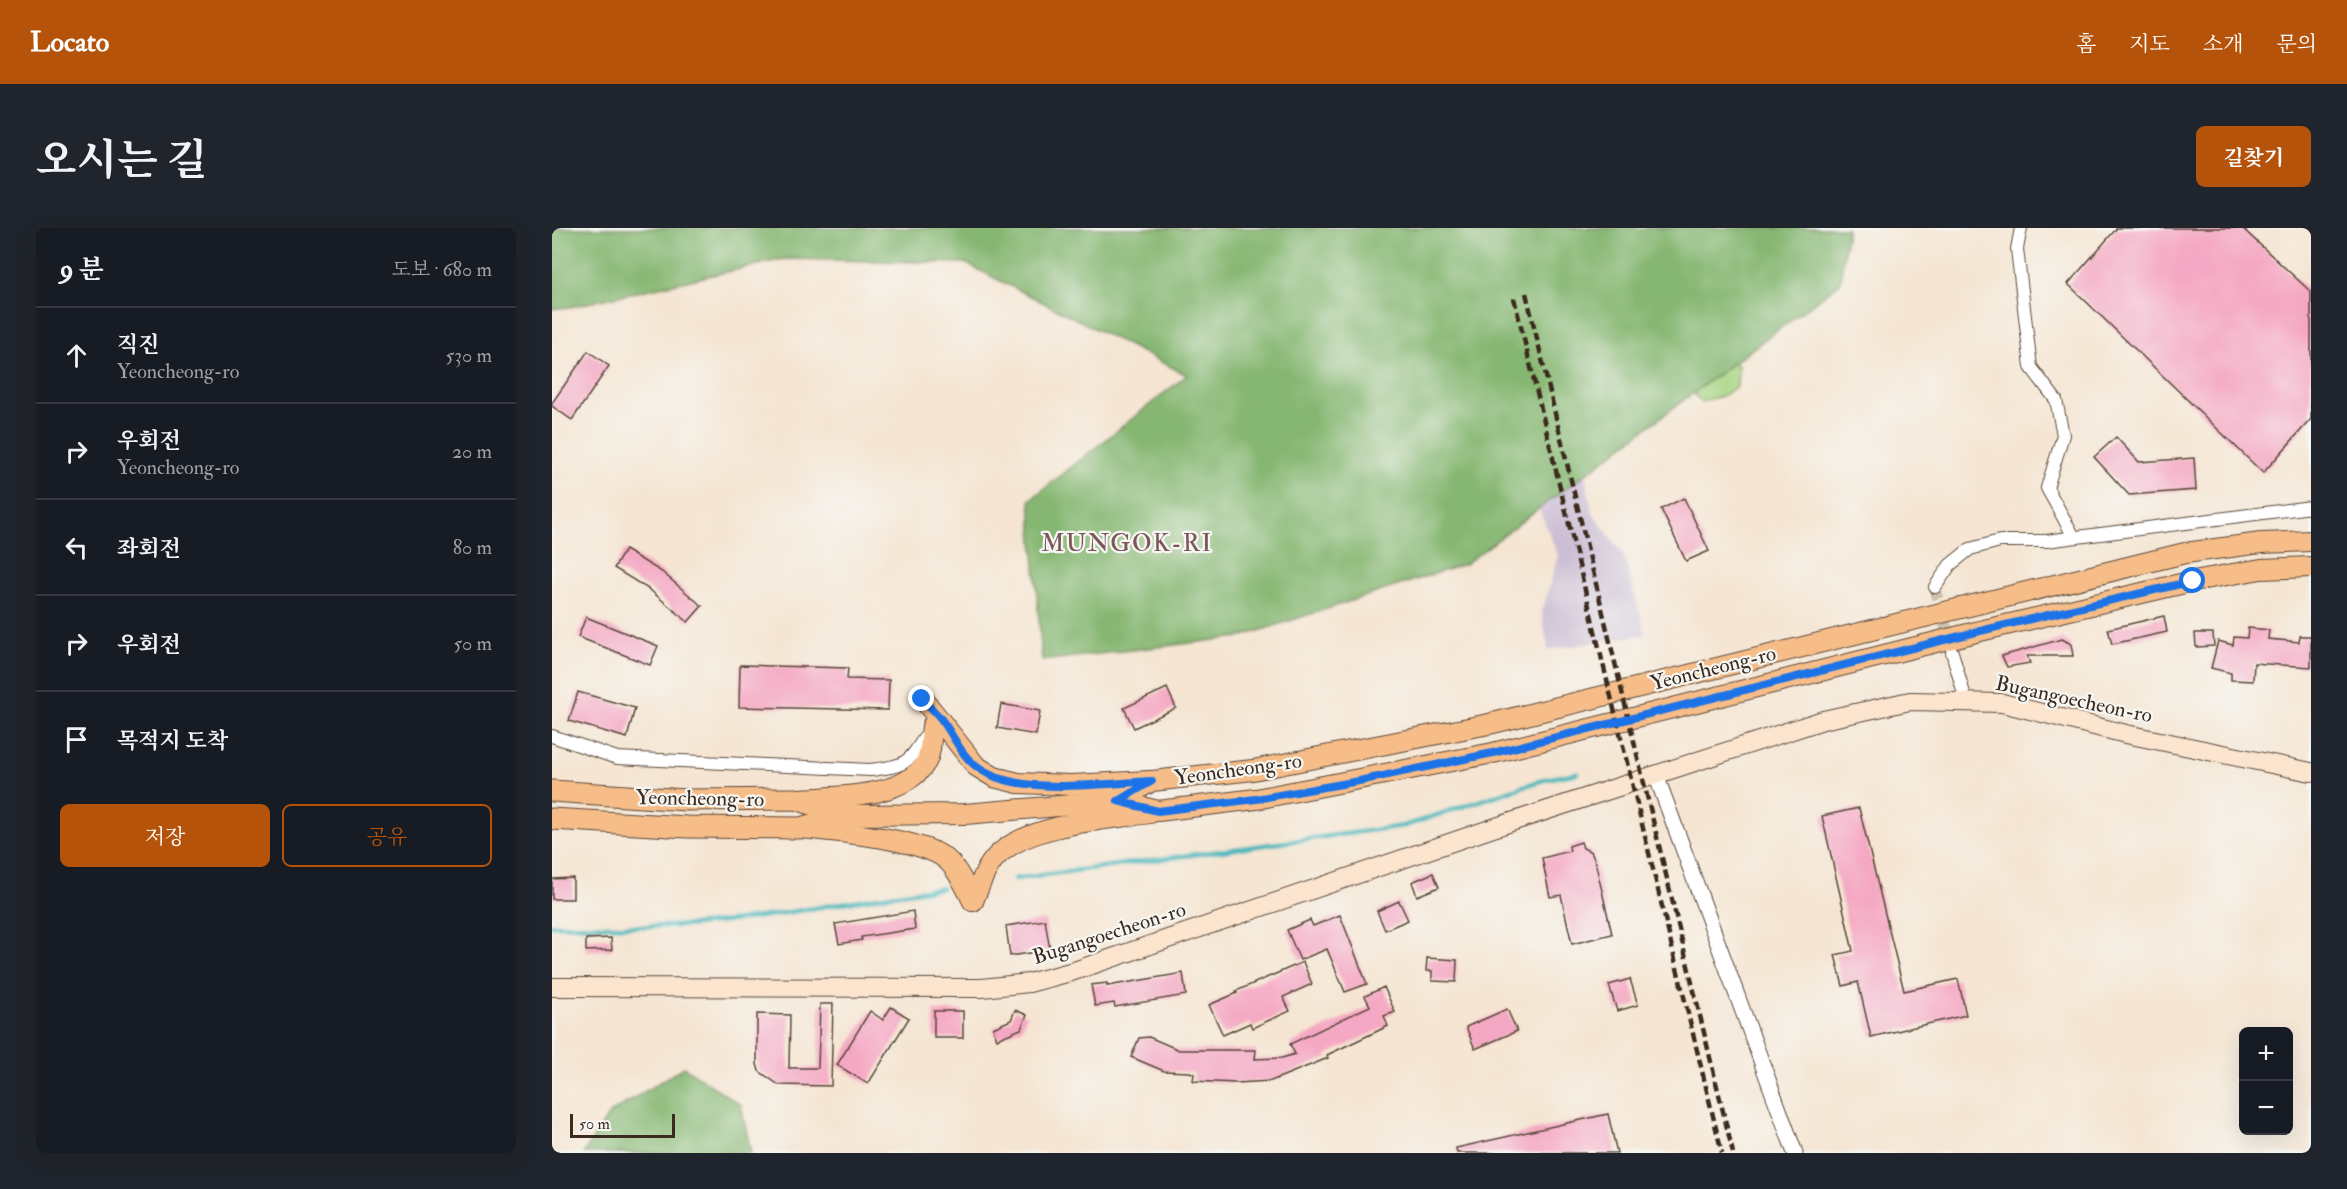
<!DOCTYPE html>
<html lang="ko">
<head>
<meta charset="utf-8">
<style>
	:root { --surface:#171b24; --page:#20242c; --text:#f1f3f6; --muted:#9ea1a6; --line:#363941; --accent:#b45309 }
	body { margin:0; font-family:"IM FELL Double Pica","Noto Serif KR",serif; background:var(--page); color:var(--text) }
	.controls { position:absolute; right:18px; bottom:18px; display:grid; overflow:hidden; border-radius:9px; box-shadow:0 6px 24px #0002 }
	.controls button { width:54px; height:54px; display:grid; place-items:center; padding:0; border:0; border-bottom:2px solid var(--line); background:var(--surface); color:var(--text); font:30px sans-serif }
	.scale { position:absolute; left:18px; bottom:15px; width:105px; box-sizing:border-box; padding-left:6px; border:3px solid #3b2a1e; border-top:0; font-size:16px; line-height:21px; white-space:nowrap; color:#3b2a1e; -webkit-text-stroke:4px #f6f6f2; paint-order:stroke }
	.stop { position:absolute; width:18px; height:18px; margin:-14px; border:4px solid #1a73e8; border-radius:50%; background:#fff }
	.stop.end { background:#1a73e8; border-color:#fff; box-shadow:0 2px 6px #0008 }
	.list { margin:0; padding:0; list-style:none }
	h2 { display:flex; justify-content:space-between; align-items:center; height:78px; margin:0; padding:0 24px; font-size:26px }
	h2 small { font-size:20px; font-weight:400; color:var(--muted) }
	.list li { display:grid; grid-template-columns:39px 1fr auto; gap:18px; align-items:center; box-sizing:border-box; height:96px; padding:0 24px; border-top:2px solid var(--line) }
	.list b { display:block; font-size:22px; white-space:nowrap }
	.list p { margin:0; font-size:20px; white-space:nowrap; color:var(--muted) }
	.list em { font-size:20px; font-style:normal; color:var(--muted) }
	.actions { display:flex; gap:12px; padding:18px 24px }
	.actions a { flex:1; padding:14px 0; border:2px solid var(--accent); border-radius:9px; text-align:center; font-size:21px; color:var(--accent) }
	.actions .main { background:var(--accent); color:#fff }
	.icon { flex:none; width:33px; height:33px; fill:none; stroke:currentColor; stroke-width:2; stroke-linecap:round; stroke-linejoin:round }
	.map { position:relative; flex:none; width:1759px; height:925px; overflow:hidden; border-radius:9px }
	header { display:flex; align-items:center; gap:36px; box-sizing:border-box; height:84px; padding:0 30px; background:var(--accent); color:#fff }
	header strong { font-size:28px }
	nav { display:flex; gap:33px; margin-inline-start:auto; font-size:21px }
	.intro { display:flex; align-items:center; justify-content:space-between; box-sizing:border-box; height:144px; padding:0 36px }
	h1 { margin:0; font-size:42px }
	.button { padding:15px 27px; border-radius:9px; background:var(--accent); color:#fff; font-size:21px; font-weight:700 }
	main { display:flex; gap:36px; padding:0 36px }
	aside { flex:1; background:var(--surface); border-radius:9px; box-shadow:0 6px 24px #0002 }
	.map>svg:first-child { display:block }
	.industrial { fill:#ccbed4 }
	.green { fill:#a8d684; stroke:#728051; stroke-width:1.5 }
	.forest { fill:#86b772; stroke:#607048; stroke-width:1.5 }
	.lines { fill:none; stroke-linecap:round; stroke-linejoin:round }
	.stream { stroke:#47b7bc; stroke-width:4.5 }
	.building { fill:#f5a8c3 }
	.minor-tunnel { stroke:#d0c0ae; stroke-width:12; stroke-dasharray:12 6; stroke-linecap:butt }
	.minor-casing { stroke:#574639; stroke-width:14 }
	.tertiary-casing { stroke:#574639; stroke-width:17 }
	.secondary-casing { stroke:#574639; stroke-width:20 }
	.primary-casing { stroke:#574639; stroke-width:22 }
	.trunk-casing { stroke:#574639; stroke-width:23 }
	.minor { stroke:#fff; stroke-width:12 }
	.tertiary { stroke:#fff; stroke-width:15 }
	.secondary { stroke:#fce5cf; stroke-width:18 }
	.primary { stroke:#f7bd88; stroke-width:20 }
	.trunk { stroke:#f7bd88; stroke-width:21 }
	.rail { stroke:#3b2a1e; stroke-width:4.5; stroke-dasharray:9 4.5; stroke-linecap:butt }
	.route { stroke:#1a73e8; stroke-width:8 }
	.labels { text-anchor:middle; stroke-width:4.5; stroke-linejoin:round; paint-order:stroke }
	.street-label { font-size:21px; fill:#3b2a1e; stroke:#f6f6f2 }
	.quarter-label { font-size:24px; letter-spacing:1.5px; fill:#7c5658; stroke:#f6f6f2 }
</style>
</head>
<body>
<header>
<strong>Locato</strong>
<nav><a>홈</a><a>지도</a><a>소개</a><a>문의</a></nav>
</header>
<div class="intro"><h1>오시는 길</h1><a class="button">길찾기</a></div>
<main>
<aside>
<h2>9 분<small>도보 · 680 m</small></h2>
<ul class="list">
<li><svg class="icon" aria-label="ahead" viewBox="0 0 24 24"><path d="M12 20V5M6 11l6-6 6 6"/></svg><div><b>직진</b><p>Yeoncheong-ro</p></div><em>530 m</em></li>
<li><svg class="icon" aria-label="right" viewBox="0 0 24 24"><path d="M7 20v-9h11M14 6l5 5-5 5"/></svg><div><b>우회전</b><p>Yeoncheong-ro</p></div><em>20 m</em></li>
<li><svg class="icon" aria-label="left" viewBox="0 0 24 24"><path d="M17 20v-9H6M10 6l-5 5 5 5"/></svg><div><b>좌회전</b></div><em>80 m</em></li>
<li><svg class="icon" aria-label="right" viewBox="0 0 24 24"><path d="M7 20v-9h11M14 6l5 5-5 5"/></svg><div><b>우회전</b></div><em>50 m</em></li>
<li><svg class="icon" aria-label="arrive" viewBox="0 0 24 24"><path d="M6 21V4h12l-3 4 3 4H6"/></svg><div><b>목적지 도착</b></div></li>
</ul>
<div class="actions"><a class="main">저장</a><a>공유</a></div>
</aside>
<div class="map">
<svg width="1759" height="925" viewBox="0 0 1759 925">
	<rect width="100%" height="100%" fill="#f6f6f2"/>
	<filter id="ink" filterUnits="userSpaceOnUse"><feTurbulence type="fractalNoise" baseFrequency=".0167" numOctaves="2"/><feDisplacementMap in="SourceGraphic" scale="12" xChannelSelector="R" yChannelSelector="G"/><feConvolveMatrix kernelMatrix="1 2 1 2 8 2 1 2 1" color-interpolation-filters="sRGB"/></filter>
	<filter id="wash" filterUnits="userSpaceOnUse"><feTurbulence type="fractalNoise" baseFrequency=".008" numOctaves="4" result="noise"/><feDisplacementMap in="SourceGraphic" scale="24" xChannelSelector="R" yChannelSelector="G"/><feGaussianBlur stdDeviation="1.35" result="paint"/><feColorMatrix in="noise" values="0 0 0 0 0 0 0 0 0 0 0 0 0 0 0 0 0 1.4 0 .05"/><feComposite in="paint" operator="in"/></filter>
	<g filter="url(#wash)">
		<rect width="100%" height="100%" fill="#f5e5d2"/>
		<path class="industrial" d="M1016 154 1040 284 1071 326 1094 406 996 422 990 385 1006 327 965 228Z"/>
		<path class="green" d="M1169 119 1186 138 1185 158 1170 168 1149 174 1136 158Z"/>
		<g class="forest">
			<path d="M0 0H1295L1288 55 913 336 688 409 490 433 478 272 635 147 413 35 232 31 18 79 0 81Z"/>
			<path d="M132 839 189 877 199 925H32L57 886Z"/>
		</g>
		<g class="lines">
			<g class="stream">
				<path d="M462 651 852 598 994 551 1025 545"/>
				<path d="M0 697C47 697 94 700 142 697 226 690 307 669 390 660"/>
			</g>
		</g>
		<g id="blocks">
			<g class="building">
				<path d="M1565 0H1690L1759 64V191L1711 245 1516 56Z"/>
				<path d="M36 123 57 138 20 192 0 178V175Z"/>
				<path d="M1564 209 1587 234 1642 230 1644 262 1577 267 1542 229Z"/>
				<path d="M1132 270 1157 323 1134 333 1109 281Z"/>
				<path d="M73 322 110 344 150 378 136 394 98 362 62 340Z"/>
				<path d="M1612 388 1615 404 1560 416 1556 401Z"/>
				<path d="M34 389 106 418 98 437 26 409Z"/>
				<path d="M1696 400 1717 402 1716 411 1747 414 1748 408H1759V439L1702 435 1701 453 1679 452V445L1659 440 1666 413 1681 417 1682 409 1695 410Z"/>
				<path d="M1643 405H1661L1662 418 1644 419Z"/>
				<path d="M1510 411 1519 416 1521 428H1475L1478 435 1455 439 1450 428Z"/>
				<path d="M188 437 296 440 295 451 337 452 336 482 187 479Z"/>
				<path d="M615 460 624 480 582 500 572 480Z"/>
				<path d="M26 464 83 480 75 510 17 493Z"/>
				<path d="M449 476 488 483 484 507 445 500Z"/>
				<path d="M1307 580 1352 763 1406 751 1414 787 1319 809 1306 754 1291 758 1283 727 1301 723 1270 588Z"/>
				<path d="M1029 614 1031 620 1039 624 1043 633 1060 706 1020 716 1009 667 998 669 990 630 1018 623 1017 618Z"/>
				<path d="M881 645 887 659 865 668 860 654Z"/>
				<path d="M21 650V671H0V651Z"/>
				<path d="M847 673 856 692 833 702 825 683Z"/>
				<path d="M361 683 363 701 309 709 310 712 287 716 283 696Z"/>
				<path d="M788 687 815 756 793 764 775 721 748 732 735 702 758 692 761 698Z"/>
				<path d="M493 692 498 722 458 728 454 698Z"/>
				<path d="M59 710 60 722 34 723V711Z"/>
				<path d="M875 730 905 732 904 754 880 753V743H874Z"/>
				<path d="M751 734 760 756 731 769 738 783 700 800 698 795 671 807 657 777 685 765 684 763Z"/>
				<path d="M631 745 634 767 563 779 562 775 543 778 539 757 555 755V758Z"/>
				<path d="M1078 751 1086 777 1065 783 1057 757Z"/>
				<path d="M832 759 843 784 832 788 836 798 775 827 776 830 719 853 684 855 641 853 642 846 638 844 612 843 579 829 587 810 597 809 627 822H704L703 831 730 830 743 826 738 816 818 778 813 768Z"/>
				<path d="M268 776H281L279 858 227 857 207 843 205 836V786L238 787 237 840H266Z"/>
				<path d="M339 779 357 790 316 856 285 837 318 783 331 792Z"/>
				<path d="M955 781 965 803 923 821 914 799Z"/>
				<path d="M463 782 475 787 469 801 445 811 441 800 459 792Z"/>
				<rect x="382" y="783" width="29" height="27"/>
				<path d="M1056 886 1065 925H905L904 920Z"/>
			</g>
		</g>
	</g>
	<g filter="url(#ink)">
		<use href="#blocks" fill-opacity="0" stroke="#574639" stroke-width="1.5"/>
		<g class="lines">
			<path class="minor-tunnel" d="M1383 359 1398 415"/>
			<defs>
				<g id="minor">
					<path d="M1469 0 1465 21 1479 139 1504 172 1511 207 1495 260 1522 309"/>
					<path d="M1383 359 1398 337 1418 321 1448 313H1494L1759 279"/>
					<path d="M1400 424 1414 473"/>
					<path d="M0 508 65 530 318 542C356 538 356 535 376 504"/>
				</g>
				<path id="tertiary" d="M1104 547 1243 925"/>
				<path id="secondary" d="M0 759 430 760 477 755 522 743 944 599 1271 492 1358 473 1450 475 1574 506 1759 544"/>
				<g id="primary">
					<path d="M371 471 424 538 442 549 466 555 519 557 597 553"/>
					<path d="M248 571C286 568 352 571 374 534 379 525 379 509 380 498"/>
					<path d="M566 573 600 553 701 542 937 496 1633 325 1709 315 1759 313"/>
					<path d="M294 587 413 586 566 573 606 583 704 571 941 525 1428 403 1641 353 1709 341 1759 339"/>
					<path d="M250 600C285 604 367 610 394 631 406 641 414 660 421 673"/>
					<path d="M421 673C428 657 434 637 448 625 483 595 553 592 598 585"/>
				</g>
				<g id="trunk">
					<path d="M0 563 134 572 244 571 294 587"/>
					<path d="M0 591 135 599 248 600 294 587"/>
				</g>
			</defs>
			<use href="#minor" class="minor-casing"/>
			<use href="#tertiary" class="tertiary-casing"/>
			<use href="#secondary" class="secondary-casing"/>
			<use href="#primary" class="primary-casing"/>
			<use href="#trunk" class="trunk-casing"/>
			<use href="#minor" class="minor"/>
			<use href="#tertiary" class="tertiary"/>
			<use href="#secondary" class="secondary"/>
			<use href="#primary" class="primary"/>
			<use href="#trunk" class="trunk"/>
			<g class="rail">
				<path d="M974 65 1181 925"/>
				<path d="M962 70 1170 925"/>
			</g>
		</g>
	</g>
	<g class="lines" filter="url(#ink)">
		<path class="route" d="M370 471C378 479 386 486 392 495 402 509 410 528 425 539 464 569 552 555 600 553L566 573 606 583 704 571 807 553 941 525 1428 403 1641 353"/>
	</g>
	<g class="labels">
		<g class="street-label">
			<text transform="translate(1161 440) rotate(-14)" y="7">Yeoncheong-ro</text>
			<text transform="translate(1522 471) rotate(12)" y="7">Bugangoecheon-ro</text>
			<text transform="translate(686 541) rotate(-8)" y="7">Yeoncheong-ro</text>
			<text transform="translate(148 570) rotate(1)" y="7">Yeoncheong-ro</text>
			<text transform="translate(557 705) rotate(-18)" y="7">Bugangoecheon-ro</text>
		</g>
		<g class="quarter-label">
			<text x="575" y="323">MUNGOK-RI</text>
		</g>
	</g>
</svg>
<div class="controls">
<button>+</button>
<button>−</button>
</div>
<div class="scale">50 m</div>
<div class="stop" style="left:1641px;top:353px"></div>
<div class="stop end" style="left:370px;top:471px"></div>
</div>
</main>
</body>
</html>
